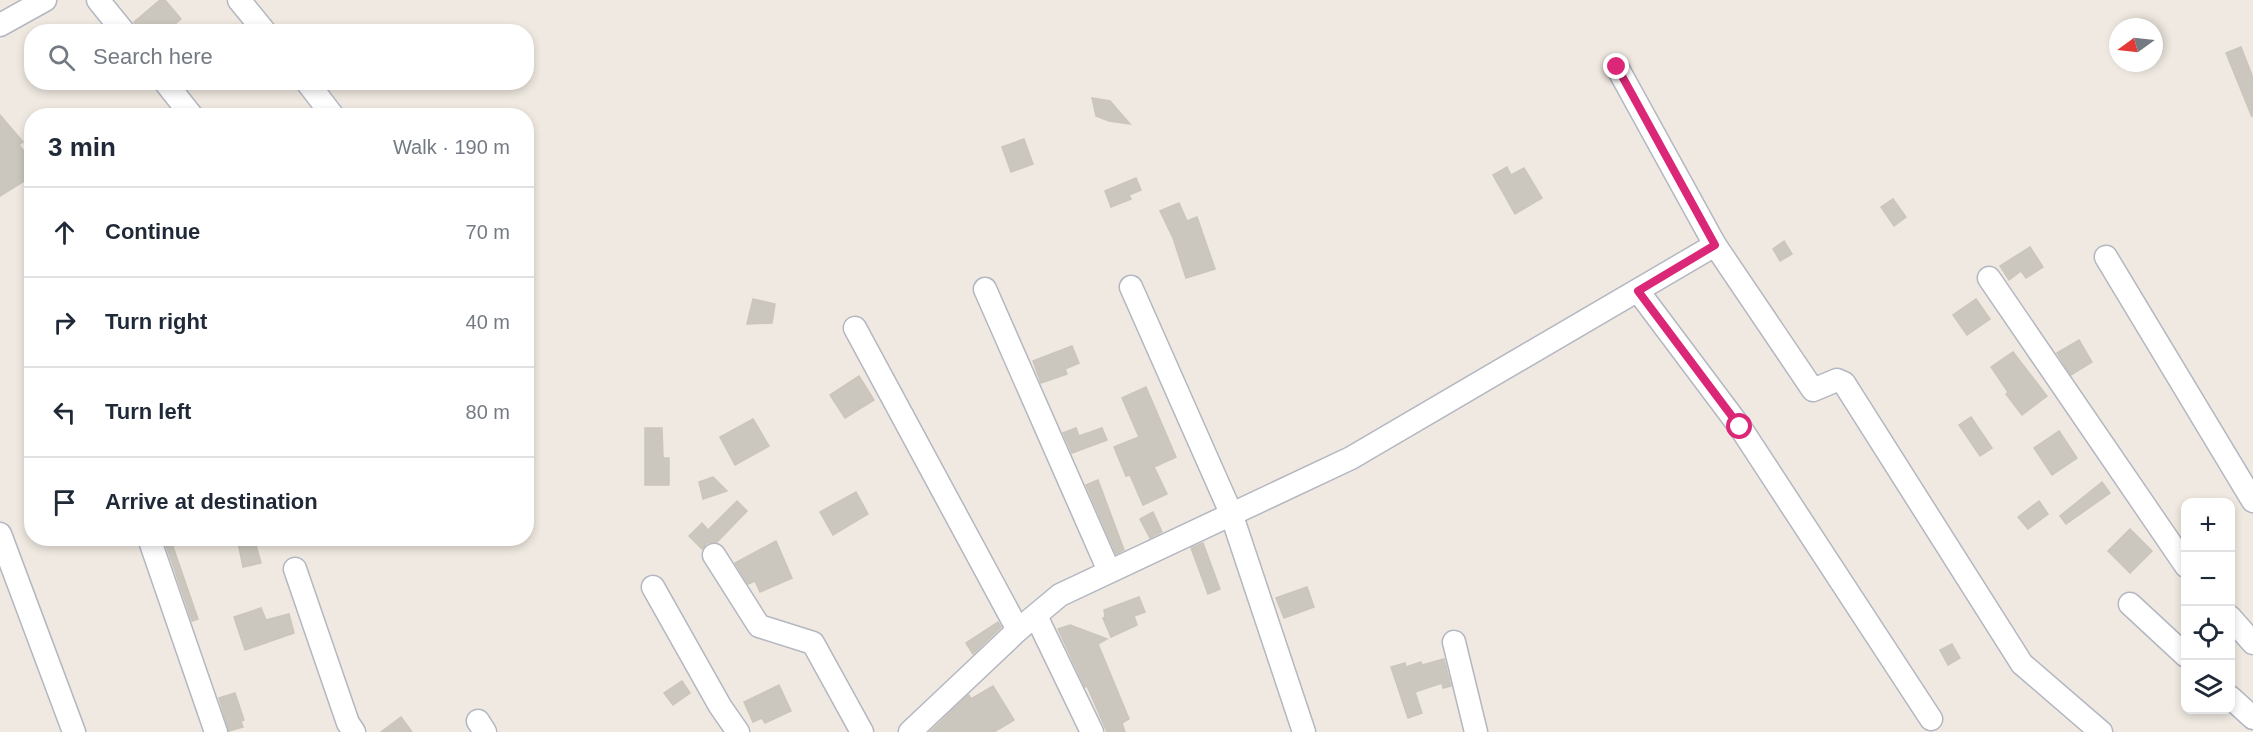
<!DOCTYPE html>
<html lang="en">
<head>
<meta charset="utf-8">
<style>
	:root { --surface:#fff; --page:#f6f6f7; --text:#1f2937; --muted:#747a83; --line:#e0e1e3 }
	body { margin:0; font-family:Helvetica,sans-serif; background:var(--page); color:var(--text) }
	.controls { position:absolute; right:18px; bottom:18px; display:grid; overflow:hidden; border-radius:12px; box-shadow:0 3px 9px #0003 }
	.controls button { width:54px; height:54px; display:grid; place-items:center; padding:0; border:0; border-bottom:2px solid var(--line); background:var(--surface); color:var(--text); font:30px sans-serif }
	.compass { position:absolute; left:2109px; top:18px; width:54px; height:54px; border-radius:50%; background:var(--surface); box-shadow:0 3px 9px #0003; rotate:255deg }
	.stop { position:absolute; width:18px; height:18px; margin:-14px; border:4px solid #db2777; border-radius:50%; background:#fff }
	.stop.end { background:#db2777; border-color:#fff; box-shadow:0 2px 6px #0008 }
	.list { margin:0; padding:0; list-style:none }
	h2 { display:flex; justify-content:space-between; align-items:center; height:78px; margin:0; padding:0 24px; font-size:26px }
	h2 small { font-size:20px; font-weight:400; color:var(--muted) }
	.list li { display:grid; grid-template-columns:39px 1fr auto; gap:18px; align-items:center; box-sizing:border-box; height:90px; padding:0 24px; border-top:2px solid var(--line) }
	.list b { display:block; font-size:22px; white-space:nowrap }
	.list em { font-size:20px; font-style:normal; color:var(--muted) }
	.icon { flex:none; width:33px; height:33px; fill:none; stroke:currentColor; stroke-width:2; stroke-linecap:round; stroke-linejoin:round }
	.map { position:relative; flex:none; width:2253px; height:732px; overflow:hidden }
	.search { position:absolute; background:var(--surface); box-shadow:0 3px 9px #0003; left:24px; top:24px; width:510px; height:66px; display:flex; align-items:center; gap:15px; box-sizing:border-box; padding:0 21px; border-radius:24px; color:var(--muted); font-size:22px }
	.panel { position:absolute; background:var(--surface); box-shadow:0 3px 9px #0003; left:24px; top:108px; width:510px; height:438px; border-radius:24px }
	.map>svg:first-child { display:block }
	.building { fill:#cbc7bf; stroke:#cbc5ba; stroke-width:1.5 }
	.lines { fill:none; stroke-linecap:round; stroke-linejoin:round }
	.minor-casing { stroke:#b4b7c1; stroke-width:25 }
	.minor { stroke:#fff; stroke-width:22 }
	.route { stroke:#db2777; stroke-width:8 }
</style>
</head>
<body>
<div class="map">
<svg width="2253" height="732" viewBox="0 0 2253 732">
	<rect width="100%" height="100%" fill="#efe9e1"/>
	<g class="building">
		<path d="M160 0H165L181 19 166 32H142L134 22Z"/>
		<path d="M2241 47 2253 78 2252 117 2226 53Z"/>
		<path d="M1092 98 1110 101 1130 124 1109 121 1096 116Z"/>
		<path d="M0 115 23 142 19 145 32 162V176L0 196Z"/>
		<path d="M1024 139 1033 164 1011 172 1002 147Z"/>
		<path d="M1507 167 1511 175 1524 168 1542 198 1515 214 1493 175Z"/>
		<path d="M1136 178 1141 190 1129 195 1131 199 1111 207 1105 191Z"/>
		<path d="M1893 199 1906 217 1894 226 1881 207Z"/>
		<path d="M1179 203 1187 221 1197 217 1215 269 1186 278 1173 238 1160 211Z"/>
		<path d="M1784 241 1792 254 1780 261 1773 249Z"/>
		<path d="M2030 247 2043 267 2026 278 2021 271 2009 280 2000 266Z"/>
		<path d="M753 299 775 304 772 323 747 324Z"/>
		<path d="M1976 299 1990 319 1967 335 1953 315Z"/>
		<path d="M2079 340 2092 362 2071 375 2057 353Z"/>
		<path d="M1072 346 1079 363 1065 369 1067 374 1041 383 1033 361Z"/>
		<path d="M2013 352 2047 396 2022 415 2006 394 2008 392 1991 367Z"/>
		<path d="M859 376 874 400 845 418 830 395Z"/>
		<path d="M1146 387 1176 457 1154 467 1167 494 1143 505 1130 475 1126 476 1114 447 1139 437 1122 398Z"/>
		<path d="M1971 417 1992 448 1980 456 1959 425Z"/>
		<path d="M753 419 769 446 735 465 720 437Z"/>
		<path d="M645 428H662L663 458H669V485H645Z"/>
		<path d="M1076 428 1079 436 1102 428 1107 440 1072 453 1063 433Z"/>
		<path d="M2059 431 2077 458 2052 475 2034 448Z"/>
		<path d="M713 477 727 491 703 499 699 482Z"/>
		<path d="M1098 480 1124 550 1116 554 1086 485Z"/>
		<path d="M2102 482 2110 493 2066 524 2060 516Z"/>
		<path d="M856 492 868 514 833 535 820 512Z"/>
		<path d="M737 501 747 511 717 542 707 543 702 549 689 536 702 523 708 530Z"/>
		<path d="M2039 501 2048 514 2028 529 2018 517Z"/>
		<path d="M1153 512 1162 532 1150 538 1140 519Z"/>
		<path d="M2130 529 2152 551 2130 573 2108 551Z"/>
		<path d="M170 538 198 619 192 621 164 539Z"/>
		<path d="M237 538H254L261 563 243 567Z"/>
		<path d="M776 541 792 578 760 592 755 581 748 584 735 563Z"/>
		<path d="M1203 543 1220 589 1208 594 1191 548Z"/>
		<path d="M1307 587 1314 607 1284 618 1276 598Z"/>
		<path d="M1139 597 1145 612 1134 616 1137 625 1111 637 1103 618 1105 617 1104 610Z"/>
		<path d="M261 608 266 620 289 614 294 633 245 650 234 617Z"/>
		<path d="M998 622 1001 627 973 654 966 643Z"/>
		<path d="M1070 625 1107 639 1098 644 1129 719 1122 723 1125 732H1107L1087 686 1085 687 1058 629Z"/>
		<path d="M1952 644 1960 658 1948 665 1940 650Z"/>
		<path d="M1444 659 1451 686 1443 688 1442 683 1415 692 1422 713 1408 718 1391 667 1405 663 1406 667 1421 662 1422 665Z"/>
		<path d="M682 681 690 693 673 705 664 693Z"/>
		<path d="M779 685 791 711 765 723 762 718 753 722 744 702Z"/>
		<path d="M993 686 1014 720 994 732H930L967 696 969 695 971 699Z"/>
		<path d="M235 693 244 720 241 721 243 727 229 731 219 698Z"/>
		<path d="M401 717 412 732H381Z"/>
	</g>
	<g class="lines">
		<defs>
			<g id="minor">
				<path d="M98 0 124 32"/>
				<path d="M239 0 265 32"/>
				<path d="M0 25 45 0"/>
				<path d="M1617 67 1715 245 1813 390 1837 380 1844 383 2022 664 2101 732"/>
				<path d="M165 82 192 116"/>
				<path d="M307 82 333 116"/>
				<path d="M2106 257 2253 501"/>
				<path d="M1989 278 2186 566"/>
				<path d="M1131 287 1231 513 1304 732"/>
				<path d="M985 289 1109 571"/>
				<path d="M1638 291 1740 427 1931 719"/>
				<path d="M855 328 1018 630"/>
				<path d="M0 534 74 732"/>
				<path d="M149 538 216 732"/>
				<path d="M714 555 759 626 813 643 862 732"/>
				<path d="M295 569 348 723 354 732"/>
				<path d="M653 587 720 706 738 732"/>
				<path d="M2130 604 2186 656"/>
				<path d="M1036 616 1092 732"/>
				<path d="M2230 617 2253 643"/>
				<path d="M1454 642 1476 732"/>
				<path d="M2230 697 2253 718"/>
				<path d="M478 721 485 732"/>
				<path d="M910 732 1018 630 1060 595 1351 458 1715 245"/>
			</g>
		</defs>
		<use href="#minor" class="minor-casing"/>
		<use href="#minor" class="minor"/>
	</g>
	<g class="lines">
		<path class="route" d="M1617 67 1715 245 1638 291 1740 427"/>
	</g>
</svg>
<div class="controls">
<button>+</button>
<button>−</button>
<button><svg class="icon" aria-label="locate" viewBox="0 0 24 24"><circle cx="12" cy="12" r="6"/><path d="M12 2v4M12 18v4M2 12h4M18 12h4"/></svg></button>
<button><svg class="icon" aria-label="layers" viewBox="0 0 24 24"><path d="M12 4l9 5-9 5-9-5zM3 14l9 5 9-5"/></svg></button>
</div>
<svg class="compass" viewBox="-18 -18 36 36"><path d="M0-13l5 13h-10z" fill="#e53935"/><path d="M0 13l5-13h-10z" fill="#747a83"/></svg>
<div class="stop" style="left:1740px;top:427px"></div>
<div class="stop end" style="left:1617px;top:67px"></div>
<div class="search"><svg class="icon" aria-label="search" viewBox="0 0 24 24"><circle cx="10" cy="10" r="6"/><path d="M15 15l6 6"/></svg>Search here</div>
<section class="panel">
<h2>3 min<small>Walk · 190 m</small></h2>
<ul class="list">
<li><svg class="icon" aria-label="ahead" viewBox="0 0 24 24"><path d="M12 20V5M6 11l6-6 6 6"/></svg><div><b>Continue</b></div><em>70 m</em></li>
<li><svg class="icon" aria-label="right" viewBox="0 0 24 24"><path d="M7 20v-9h11M14 6l5 5-5 5"/></svg><div><b>Turn right</b></div><em>40 m</em></li>
<li><svg class="icon" aria-label="left" viewBox="0 0 24 24"><path d="M17 20v-9H6M10 6l-5 5 5 5"/></svg><div><b>Turn left</b></div><em>80 m</em></li>
<li><svg class="icon" aria-label="arrive" viewBox="0 0 24 24"><path d="M6 21V4h12l-3 4 3 4H6"/></svg><div><b>Arrive at destination</b></div></li>
</ul>
</section>
</div>
</body>
</html>
